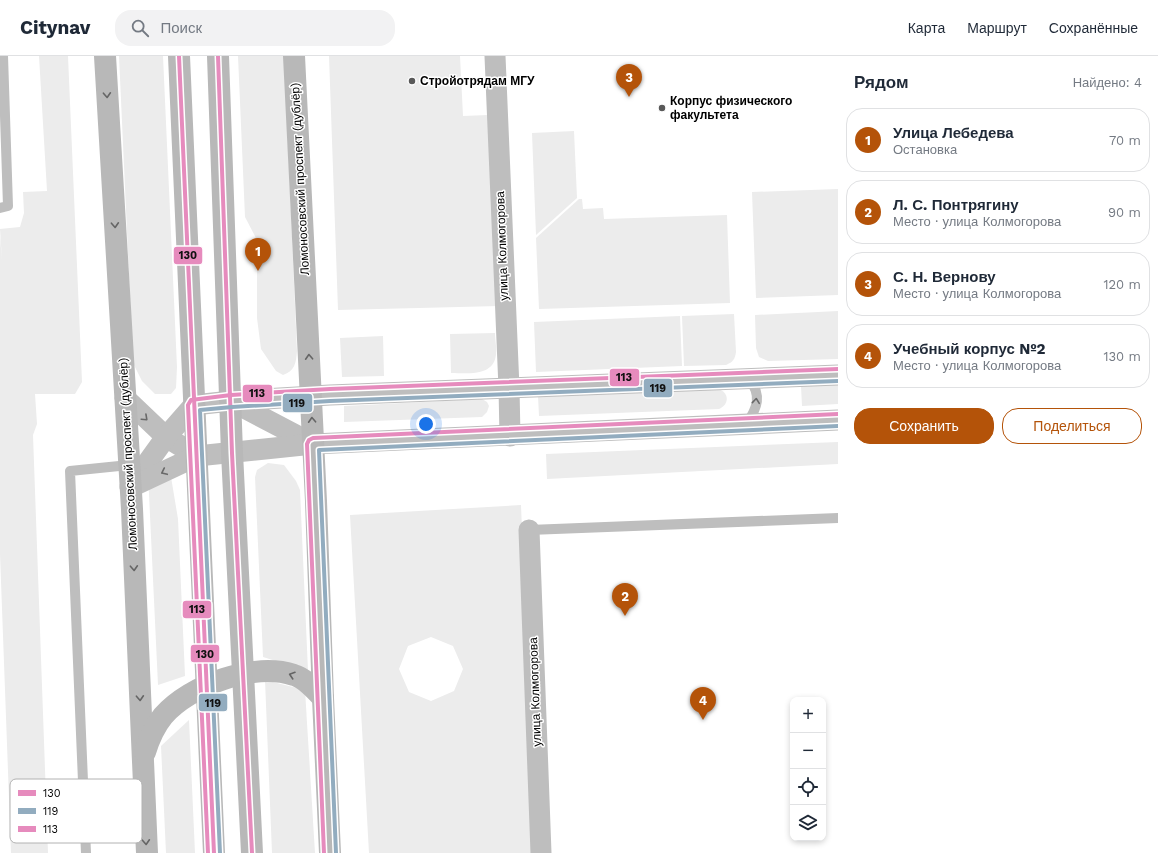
<!DOCTYPE html>
<html lang="ru">
<head>
<meta charset="utf-8">
<style>
	:root { --surface:#fff; --page:#f2f2f3; --text:#1f2937; --muted:#747a83; --line:#e0e1e3; --accent:#b45309 }
	body { margin:0; font-family:"Work Sans",sans-serif; background:var(--page); color:var(--text) }
	.controls { position:absolute; right:12px; bottom:12px; display:grid; overflow:hidden; border-radius:8px; box-shadow:0 2px 6px #0003 }
	.controls button { width:36px; height:36px; display:grid; place-items:center; padding:0; border:0; border-bottom:1px solid var(--line); background:var(--surface); color:var(--text); font:20px sans-serif }
	.you { position:absolute; left:426px; top:368px; width:14px; height:14px; margin:-10px; border:3px solid #fff; border-radius:50%; background:#1a73e8; box-shadow:0 0 0 6px #1a73e833 }
	.badge { display:grid; place-items:center; width:26px; height:26px; border-radius:50%; background:var(--accent); color:#fff; font-size:13px; font-weight:700 }
	.pin { position:absolute; translate:-50% -33px; filter:drop-shadow(0 1px 2px #0008) }
	.pin::after { content:''; position:absolute; top:21px; width:14px; height:12px; background:inherit; clip-path:polygon(0 0,100% 0,50% 100%) }
	.list { margin:0; padding:0; list-style:none }
	h2 { display:flex; justify-content:space-between; align-items:center; height:52px; margin:0; padding:0 16px; font-size:17px }
	h2 small { font-size:13px; font-weight:400; color:var(--muted) }
	.list li { display:grid; grid-template-columns:26px 1fr auto; gap:12px; align-items:center; box-sizing:border-box; height:64px; margin:0 8px 8px; padding:0 8px; border:1px solid var(--line); border-radius:16px }
	.list b { display:block; font-size:15px; white-space:nowrap }
	.list p { margin:0; font-size:13px; white-space:nowrap; color:var(--muted) }
	.list em { font-size:13px; font-style:normal; color:var(--muted) }
	.actions { display:flex; gap:8px; padding:12px 16px }
	.actions a { flex:1; padding:9px 0; border:1px solid var(--accent); border-radius:16px; text-align:center; font-size:14px; color:var(--accent) }
	.actions .main { background:var(--accent); color:#fff }
	.icon { flex:none; width:22px; height:22px; fill:none; stroke:currentColor; stroke-width:2; stroke-linecap:round; stroke-linejoin:round }
	.map { position:relative; flex:none; width:838px; height:797px; overflow:hidden }
	header { display:flex; align-items:center; gap:24px; box-sizing:border-box; height:56px; padding:0 20px; background:var(--surface); border-bottom:1px solid var(--line) }
	header strong { font-size:19px }
	nav { display:flex; gap:22px; margin-inline-start:auto; font-size:14px }
	.search { width:280px; height:36px; background:var(--page); display:flex; align-items:center; gap:10px; box-sizing:border-box; padding:0 14px; border-radius:16px; color:var(--muted); font-size:15px }
	main { display:flex }
	aside { flex:1; background:var(--surface) }
	.map>svg:first-child { display:block }
	.green { fill:#ececec; fill-rule:evenodd }
	.lines { fill:none; stroke-linecap:round; stroke-linejoin:round }
	.lane { stroke:#bebebe; stroke-width:10 }
	.street { stroke:#bebebe; stroke-width:21 }
	.secondary { stroke:#b8b8b8; stroke-width:22 }
	.bus-1-casing { stroke:#fff; stroke-width:7 }
	.bus-2-casing { stroke:#fff; stroke-width:7 }
	.bus-3-casing { stroke:#fff; stroke-width:7 }
	.bus-1 { stroke:#e68bbd; stroke-width:4 }
	.bus-2 { stroke:#92acbf; stroke-width:4 }
	.bus-3 { stroke:#e68bbd; stroke-width:4 }
	.oneway { stroke:#656565 }
	.oneway2 { stroke:#686868 }
	.poi-dot { fill:#595959; stroke:#fff; stroke-width:1.5 }
	.labels { text-anchor:middle; stroke-width:3; stroke-linejoin:round; paint-order:stroke }
	.poi-label { font-size:12px; font-weight:bold; fill:#000; stroke:#fff; text-anchor:start }
	.street-label { font-size:12px; fill:#000; stroke:#fff }
	.key { fill:#fff; stroke:#b2b2b2; stroke-width:1 }
	.key-label { font-size:11px; fill:#000 }
	.line-badge { stroke:#fff; stroke-width:1.5 }
	.pale-badge-label { font-size:11px; text-anchor:middle; font-weight:bold; fill:#111 }
</style>
</head>
<body>
<header>
<strong>Citynav</strong>
<div class="search"><svg class="icon" aria-label="search" viewBox="0 0 24 24"><circle cx="10" cy="10" r="6"/><path d="M15 15l6 6"/></svg>Поиск</div>
<nav><a>Карта</a><a>Маршрут</a><a>Сохранённые</a></nav>
</header>
<main>
<div class="map">
<svg width="838" height="797" viewBox="0 0 838 797">
	<rect width="100%" height="100%" fill="#fff"/>
	<g class="green">
		<path d="M39 0H68L82 326 75 338H35L37 368 33 379 48 797H11L0 498V180L2 205 0 173 20 171 24 157 23 136 47 135Z"/>
		<path d="M119 0H163L177 311 176 332 171 338H155L142 325 133 307Z"/>
		<path d="M238 0H284L297 295C296 307 295 315 283 319L276 315 261 293 257 262V184L245 161Z"/>
		<path d="M329 0H460L463 60 488 59 499 250 338 254Z"/>
		<path d="M574 75 577 142 536 179 532 77Z"/>
		<path d="M838 133V239L756 242 752 136Z"/>
		<path d="M579 143H582L583 153 603 152 604 163 727 159 730 247 539 253 536 182Z"/>
		<path d="M838 255V303L768 305 759 301 756 292 755 259Z"/>
		<path d="M734 258 736 296C735 303 733 306 726 309L684 310 682 260Z"/>
		<path d="M680 260 682 310 536 316 534 266Z"/>
		<path d="M495 277C495 284 497 292 496 299 493 321 467 317 451 317L450 278Z"/>
		<path d="M383 280 384 320 342 321 340 282Z"/>
		<path d="M838 328V348L802 350 801 330Z"/>
		<path d="M718 333C729 336 730 348 719 353L539 360 538 340Z"/>
		<path d="M482 343 487 346 489 350 487 356 482 361 344 366V350Z"/>
		<path d="M838 386V408L547 423 546 398Z"/>
		<path d="M268 407 284 409 296 425 300 434 308 615 263 601 255 421 257 414Z"/>
		<path d="M169 409 178 463 185 620 158 629 148 417Z"/>
		<path d="M521 449 535 797H369L350 459ZM431 581 453 590 463 613 454 635 431 645 409 636 399 613 408 590Z"/>
		<path d="M265 624 305 634 315 797H272Z"/>
		<path d="M189 664 195 797H166L161 690Z"/>
	</g>
	<g class="lines">
		<g class="lane">
			<path d="M0 152 8 150 3 0"/>
			<path d="M746 369C758 351 762 340 749 322"/>
			<path d="M529 474 838 462"/>
			<path d="M86 797 70 415 129 409"/>
		</g>
		<g class="street">
			<path d="M495 0 509 332 510 380"/>
			<path d="M125 342 166 381 197 400"/>
			<path d="M231 345 313 388"/>
			<path d="M130 431 166 381 194 349 231 345 330 339 838 319"/>
			<path d="M131 431 197 400 313 388 838 364"/>
			<path d="M529 474 541 797"/>
		</g>
		<g class="secondary">
			<path d="M105 0 132 453 147 797"/>
			<path d="M179 0 214 797"/>
			<path d="M218 0 232 397 252 797"/>
			<path d="M294 0 316 445 323 642 330 797"/>
			<path d="M145 696C149 683 154 671 163 660 190 629 254 606 294 619 305 622 315 634 323 642"/>
		</g>
		<defs>
			<g id="bus-1">
				<path d="M179 0 214 797"/>
				<path d="M218 0 232 397 252 797"/>
			</g>
			<g id="bus-2">
				<path d="M220 797 200 354 232 351 330 345 838 325"/>
				<path d="M336 797 319 394 838 370"/>
			</g>
			<g id="bus-3">
				<path d="M208 797 188 349 191 344 231 339 330 333 838 313"/>
				<path d="M324 797 307 388 309 384 313 382 838 358"/>
			</g>
		</defs>
		<use href="#bus-1" class="bus-1-casing"/>
		<use href="#bus-2" class="bus-2-casing"/>
		<use href="#bus-3" class="bus-3-casing"/>
		<use href="#bus-1" class="bus-1"/>
		<use href="#bus-2" class="bus-2"/>
		<use href="#bus-3" class="bus-3"/>
	</g>
	<defs><path id="oneway-chevron" d="M-2-3.5L2.5 0L-2 3.5" fill="none" stroke-width="1.6" stroke-linecap="round" stroke-linejoin="round"/></defs>
	<g class="oneway">
		<use href="#oneway-chevron" transform="translate(107 39) rotate(87)"/>
		<use href="#oneway-chevron" transform="translate(115 169) rotate(87)"/>
		<use href="#oneway-chevron" transform="translate(309 301) rotate(-93)"/>
		<use href="#oneway-chevron" transform="translate(312 364) rotate(-93)"/>
		<use href="#oneway-chevron" transform="translate(134 512) rotate(87)"/>
		<use href="#oneway-chevron" transform="translate(292 619) rotate(-162)"/>
		<use href="#oneway-chevron" transform="translate(140 642) rotate(87)"/>
		<use href="#oneway-chevron" transform="translate(146 786) rotate(87)"/>
	</g>
	<g class="oneway2">
		<use href="#oneway-chevron" transform="translate(756 345) rotate(-84)"/>
		<use href="#oneway-chevron" transform="translate(145 362) rotate(43)"/>
		<use href="#oneway-chevron" transform="translate(164 416) rotate(155)"/>
	</g>
	<g class="poi-dot">
		<circle cx="412" cy="25" r="4"/>
		<circle cx="662" cy="52" r="4"/>
	</g>
	<g class="labels">
		<g class="poi-label">
			<text x="420" y="29">Стройотрядам МГУ</text>
			<text x="670" y="49">Корпус физического<tspan x="670" dy="14">факультета</tspan></text>
		</g>
		<g class="street-label">
			<text transform="translate(300 123) rotate(-93)" y="4">Ломоносовский проспект (дублёр)</text>
			<text transform="translate(502 190) rotate(-92)" y="4">улица Колмогорова</text>
			<text transform="translate(128 398) rotate(-93)" y="4">Ломоносовский проспект (дублёр)</text>
			<text transform="translate(535 636) rotate(-92)" y="4">улица Колмогорова</text>
		</g>
	</g>
	<rect x="10" y="723" width="132" height="64" rx="6" class="key"/>
	<rect x="18" y="734" width="18" height="6" fill="#e68bbd"/>
	<rect x="18" y="752" width="18" height="6" fill="#92acbf"/>
	<rect x="18" y="770" width="18" height="6" fill="#e68bbd"/>
	<g class="key-label">
		<text x="43" y="741">130</text>
		<text x="43" y="759">119</text>
		<text x="43" y="777">113</text>
	</g>
	<g class="line-badge">
		<rect x="173" y="190" width="30" height="19" rx="4" fill="#e68bbd"/>
		<rect x="609" y="312" width="31" height="19" rx="4" fill="#e68bbd"/>
		<rect x="643" y="322" width="30" height="20" rx="4" fill="#92acbf"/>
		<rect x="242" y="328" width="31" height="19" rx="4" fill="#e68bbd"/>
		<rect x="282" y="337" width="31" height="20" rx="4" fill="#92acbf"/>
		<rect x="182" y="544" width="30" height="19" rx="4" fill="#e68bbd"/>
		<rect x="190" y="588" width="30" height="19" rx="4" fill="#e68bbd"/>
		<rect x="198" y="637" width="30" height="19" rx="4" fill="#92acbf"/>
	</g>
	<g class="pale-badge-label">
		<text x="188" y="203">130</text>
		<text x="624" y="325">113</text>
		<text x="658" y="336">119</text>
		<text x="257" y="341">113</text>
		<text x="297" y="351">119</text>
		<text x="197" y="557">113</text>
		<text x="205" y="602">130</text>
		<text x="213" y="651">119</text>
	</g>
</svg>
<div class="controls">
<button>+</button>
<button>−</button>
<button><svg class="icon" aria-label="locate" viewBox="0 0 24 24"><circle cx="12" cy="12" r="6"/><path d="M12 2v4M12 18v4M2 12h4M18 12h4"/></svg></button>
<button><svg class="icon" aria-label="layers" viewBox="0 0 24 24"><path d="M12 4l9 5-9 5-9-5zM3 14l9 5 9-5"/></svg></button>
</div>
<div class="you"></div>
<div class="pin badge" style="left:258px;top:215px">1</div>
<div class="pin badge" style="left:625px;top:560px">2</div>
<div class="pin badge" style="left:629px;top:41px">3</div>
<div class="pin badge" style="left:703px;top:664px">4</div>
</div>
<aside>
<h2>Рядом<small>Найдено: 4</small></h2>
<ul class="list">
<li><span class="badge">1</span><div><b>Улица Лебедева</b><p>Остановка</p></div><em>70 m</em></li>
<li><span class="badge">2</span><div><b>Л. С. Понтрягину</b><p>Место · улица Колмогорова</p></div><em>90 m</em></li>
<li><span class="badge">3</span><div><b>С. Н. Вернову</b><p>Место · улица Колмогорова</p></div><em>120 m</em></li>
<li><span class="badge">4</span><div><b>Учебный корпус №2</b><p>Место · улица Колмогорова</p></div><em>130 m</em></li>
</ul>
<div class="actions"><a class="main">Сохранить</a><a>Поделиться</a></div>
</aside>
</main>
</body>
</html>
